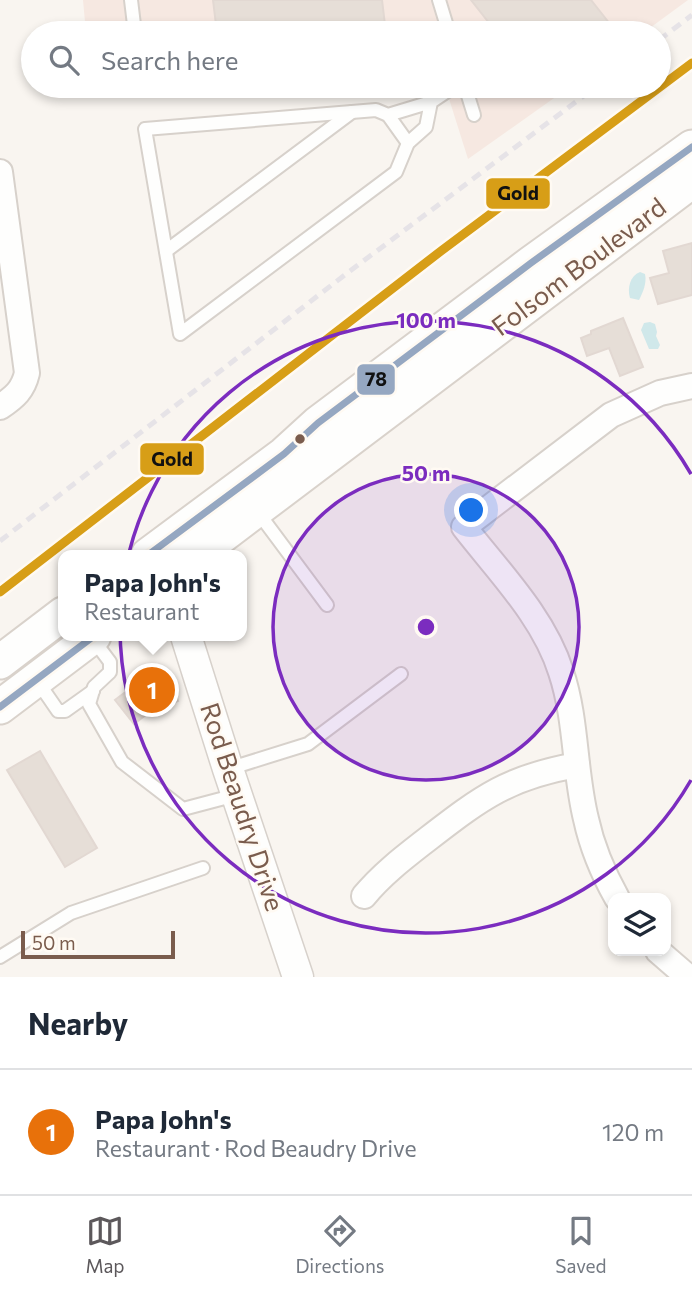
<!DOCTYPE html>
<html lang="en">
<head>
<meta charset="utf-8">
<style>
	:root { --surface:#fff; --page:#f6f6f7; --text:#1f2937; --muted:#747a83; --line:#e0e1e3; --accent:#5c585b }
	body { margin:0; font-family:Commissioner,sans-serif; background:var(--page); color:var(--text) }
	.controls { position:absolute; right:21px; bottom:21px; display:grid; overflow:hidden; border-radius:14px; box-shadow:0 4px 10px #0003 }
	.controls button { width:63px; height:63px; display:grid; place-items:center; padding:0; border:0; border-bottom:2px solid var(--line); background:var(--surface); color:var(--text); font:35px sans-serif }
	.scale { position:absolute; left:21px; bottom:18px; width:154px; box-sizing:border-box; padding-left:7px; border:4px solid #7a5c4d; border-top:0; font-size:19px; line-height:24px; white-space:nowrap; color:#7a5c4d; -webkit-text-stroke:5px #fffaf3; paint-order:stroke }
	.you { position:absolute; left:472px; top:511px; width:24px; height:24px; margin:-18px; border:5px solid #fff; border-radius:50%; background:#1a73e8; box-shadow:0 0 0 10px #1a73e833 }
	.badge { display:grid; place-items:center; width:46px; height:46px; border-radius:50%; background:var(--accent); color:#fff; font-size:23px; font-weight:700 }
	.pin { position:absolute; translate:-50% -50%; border:4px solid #fff; box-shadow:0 2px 7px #0006 }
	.popup { position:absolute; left:58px; top:550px; width:189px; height:91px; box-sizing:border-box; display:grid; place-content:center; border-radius:14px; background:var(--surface); filter:drop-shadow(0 2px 5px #0005); font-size:23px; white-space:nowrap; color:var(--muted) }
	.popup b { font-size:26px; color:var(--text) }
	.popup::after { content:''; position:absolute; left:50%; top:100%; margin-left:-14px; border:14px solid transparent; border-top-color:var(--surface) }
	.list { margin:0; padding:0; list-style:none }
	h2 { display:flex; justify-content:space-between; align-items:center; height:91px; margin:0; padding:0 28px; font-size:30px }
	h2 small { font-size:23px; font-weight:400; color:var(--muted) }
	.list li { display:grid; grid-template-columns:46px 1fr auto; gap:21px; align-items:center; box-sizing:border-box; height:126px; padding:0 28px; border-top:2px solid var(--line) }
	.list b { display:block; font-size:26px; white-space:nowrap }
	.list p { margin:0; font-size:23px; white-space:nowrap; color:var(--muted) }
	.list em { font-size:23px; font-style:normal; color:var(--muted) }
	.icon { flex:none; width:38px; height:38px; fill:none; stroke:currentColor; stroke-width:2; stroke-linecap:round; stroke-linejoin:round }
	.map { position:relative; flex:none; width:692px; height:977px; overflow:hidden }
	.search { position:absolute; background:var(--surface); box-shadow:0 4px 10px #0003; left:21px; right:21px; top:21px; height:77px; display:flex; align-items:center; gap:18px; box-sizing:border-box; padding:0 24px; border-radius:38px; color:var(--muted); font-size:26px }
	.sheet { height:217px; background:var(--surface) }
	nav { display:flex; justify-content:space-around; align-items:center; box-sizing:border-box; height:98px; border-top:2px solid var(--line); background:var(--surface); font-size:19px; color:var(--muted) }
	nav a { display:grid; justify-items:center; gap:4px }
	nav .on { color:var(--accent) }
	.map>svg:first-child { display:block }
	.commercial { fill:#f6e8e1 }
	.water { fill:#d0e8ea }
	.building { fill:#e6ded7; stroke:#e2d8d2; stroke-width:2 }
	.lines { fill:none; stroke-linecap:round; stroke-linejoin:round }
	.service-casing { stroke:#d7d1cb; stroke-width:16 }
	.minor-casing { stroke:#d7d1cb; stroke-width:28 }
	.tertiary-casing { stroke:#d7d1cb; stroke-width:33 }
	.secondary-casing { stroke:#d9d2cb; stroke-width:37 }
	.service { stroke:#fefefd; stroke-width:12 }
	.minor { stroke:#fefefd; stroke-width:24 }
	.tertiary { stroke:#fefefd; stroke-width:30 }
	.secondary { stroke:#fefefd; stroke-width:33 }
	.rail { stroke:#e6e3e7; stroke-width:5; stroke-dasharray:10 7; stroke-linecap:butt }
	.bus-1-casing { stroke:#fffaf3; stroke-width:12 }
	.bus-1 { stroke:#95a7c1; stroke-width:7 }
	.rail-1-casing { stroke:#fffaf3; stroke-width:14 }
	.rail-1 { stroke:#d79e17; stroke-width:9 }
	.ring { fill:none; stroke:#7b2cbf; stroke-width:3.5 }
	.bus-dot { fill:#7a5c4d; stroke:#fffaf3; stroke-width:2.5 }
	.labels { text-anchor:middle; stroke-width:5; stroke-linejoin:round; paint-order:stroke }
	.street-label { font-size:26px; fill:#7a5c4d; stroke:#fffaf3 }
	.centre { fill:#7b2cbf; stroke:#fffaf3; stroke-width:3.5 }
	.ring-label { font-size:21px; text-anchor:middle; font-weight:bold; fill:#7b2cbf; stroke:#fffaf3; stroke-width:5; stroke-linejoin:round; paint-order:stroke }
	.line-badge { stroke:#fffaf3; stroke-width:2.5 }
	.pale-badge-label { font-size:19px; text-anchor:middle; font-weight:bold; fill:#111 }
</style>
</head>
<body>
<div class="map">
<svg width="692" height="977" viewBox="0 0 692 977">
	<rect width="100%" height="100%" fill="#f9f5f0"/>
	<g class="commercial">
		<path d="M83 0H688L643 33H86Z"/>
		<path d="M445 86H571L468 159Z"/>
	</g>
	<g class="water">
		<path d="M640 272 645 274C647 283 643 292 639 300L630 298C627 288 630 276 640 272Z"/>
		<path d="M650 322 655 324 657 332 656 336 660 345 658 349H649L641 330 644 323Z"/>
	</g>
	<g class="building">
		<path d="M213 0H382L386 33H217Z"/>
		<path d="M471 0H591L617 33H497Z"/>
		<path d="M692 243V295L658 304 650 278 669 273 663 251Z"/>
		<path d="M623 318 643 367 620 376 609 348 587 356 581 338 591 334V331Z"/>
		<path d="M168 671 178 701 162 707 154 713 152 710 134 724 115 700 143 679Z"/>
		<path d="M40 751 97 848 65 867 7 770Z"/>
	</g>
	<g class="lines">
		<defs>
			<g id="service">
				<path d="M131 0 135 33"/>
				<path d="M439 0 449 33"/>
				<path d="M465 86 474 115"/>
				<path d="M431 102 426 127 408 143 396 172 180 334 145 129 376 110 388 115 431 102 455 86"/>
				<path d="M388 115 408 143"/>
				<path d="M166 251 352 112"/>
				<path d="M257 511 327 605"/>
				<path d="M92 638 110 662V672L94 687 89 704 122 762 183 809 236 795"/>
				<path d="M38 682 58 711H65L93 691"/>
				<path d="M228 769 308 744 401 674"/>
				<path d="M0 957 71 913 203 868"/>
			</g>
			<g id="minor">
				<path d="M0 172 27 373C23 390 15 397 0 407"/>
				<path d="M364 896C383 873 406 856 429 838 482 797 509 777 577 765"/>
				<path d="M617 898C603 873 592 847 586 819 574 771 577 720 561 672 544 617 498 571 464 527L611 415 660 393 692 386"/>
				<path d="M658 951 688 977"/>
			</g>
			<path id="tertiary" d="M186 636 228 769 298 977"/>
			<g id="secondary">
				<path d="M148 555 284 454 318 423 531 263 692 147"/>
				<path d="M197 555 692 181"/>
				<path d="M0 662 63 614"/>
				<path d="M0 707 94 636"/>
			</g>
		</defs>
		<use href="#service" class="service-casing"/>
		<use href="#minor" class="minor-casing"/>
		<use href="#tertiary" class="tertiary-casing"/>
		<use href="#secondary" class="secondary-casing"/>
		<use href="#service" class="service"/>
		<use href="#minor" class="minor"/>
		<use href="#tertiary" class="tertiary"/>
		<use href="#secondary" class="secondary"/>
		<g class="rail">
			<path d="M659 40 692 15"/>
			<path d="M0 541 346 274 597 86"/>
		</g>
		<defs>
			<g id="bus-1">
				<path d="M148 555 284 454 318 423 531 263 692 147"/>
				<path d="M0 707 94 636"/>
			</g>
		</defs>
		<use href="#bus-1" class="bus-1-casing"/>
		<use href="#bus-1" class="bus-1"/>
		<defs>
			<path id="rail-1" d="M0 592 441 251 692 63"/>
		</defs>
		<use href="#rail-1" class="rail-1-casing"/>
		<use href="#rail-1" class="rail-1"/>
	</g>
	<circle cx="426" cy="627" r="153" fill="#7b2cbf" fill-opacity=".12"/>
	<g class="ring">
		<circle cx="426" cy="627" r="153"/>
		<path d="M691 780A306 306 0 1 1 691 474"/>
	</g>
	<circle class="bus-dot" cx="300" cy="439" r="6"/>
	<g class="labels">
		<g class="street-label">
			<text transform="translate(579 267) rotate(-37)" y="9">Folsom Boulevard</text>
			<text transform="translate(242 807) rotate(72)" y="9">Rod Beaudry Drive</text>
		</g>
	</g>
	<circle cx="426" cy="627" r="10" class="centre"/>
	<g class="ring-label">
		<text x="426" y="328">100 m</text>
		<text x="426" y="481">50 m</text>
	</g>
	<g class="line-badge">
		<rect x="485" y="177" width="66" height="33" rx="7" fill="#d79e17"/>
		<rect x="356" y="363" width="40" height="33" rx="7" fill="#95a7c1"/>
		<rect x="139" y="442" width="66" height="34" rx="7" fill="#d79e17"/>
	</g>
	<g class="pale-badge-label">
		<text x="518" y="200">Gold</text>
		<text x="376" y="386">78</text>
		<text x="172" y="466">Gold</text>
	</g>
</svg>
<div class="controls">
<button><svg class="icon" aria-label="layers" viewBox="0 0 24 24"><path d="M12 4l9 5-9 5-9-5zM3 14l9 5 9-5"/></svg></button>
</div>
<div class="scale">50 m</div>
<div class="you"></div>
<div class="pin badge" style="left:152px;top:690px;background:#e8710a">1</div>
<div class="popup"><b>Papa John's</b>Restaurant</div>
<div class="search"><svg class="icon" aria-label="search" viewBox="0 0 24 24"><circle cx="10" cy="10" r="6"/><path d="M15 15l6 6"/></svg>Search here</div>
</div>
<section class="sheet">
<h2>Nearby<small></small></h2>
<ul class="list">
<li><span class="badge" style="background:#e8710a">1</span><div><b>Papa John's</b><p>Restaurant · Rod Beaudry Drive</p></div><em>120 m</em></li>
</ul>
</section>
<nav>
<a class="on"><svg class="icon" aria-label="map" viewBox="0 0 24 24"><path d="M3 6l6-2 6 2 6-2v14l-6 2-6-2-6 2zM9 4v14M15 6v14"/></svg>Map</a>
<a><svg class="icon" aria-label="directions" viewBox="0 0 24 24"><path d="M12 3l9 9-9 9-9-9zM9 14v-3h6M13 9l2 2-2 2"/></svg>Directions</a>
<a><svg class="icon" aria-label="saved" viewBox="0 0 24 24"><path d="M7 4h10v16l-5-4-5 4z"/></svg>Saved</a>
</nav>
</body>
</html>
